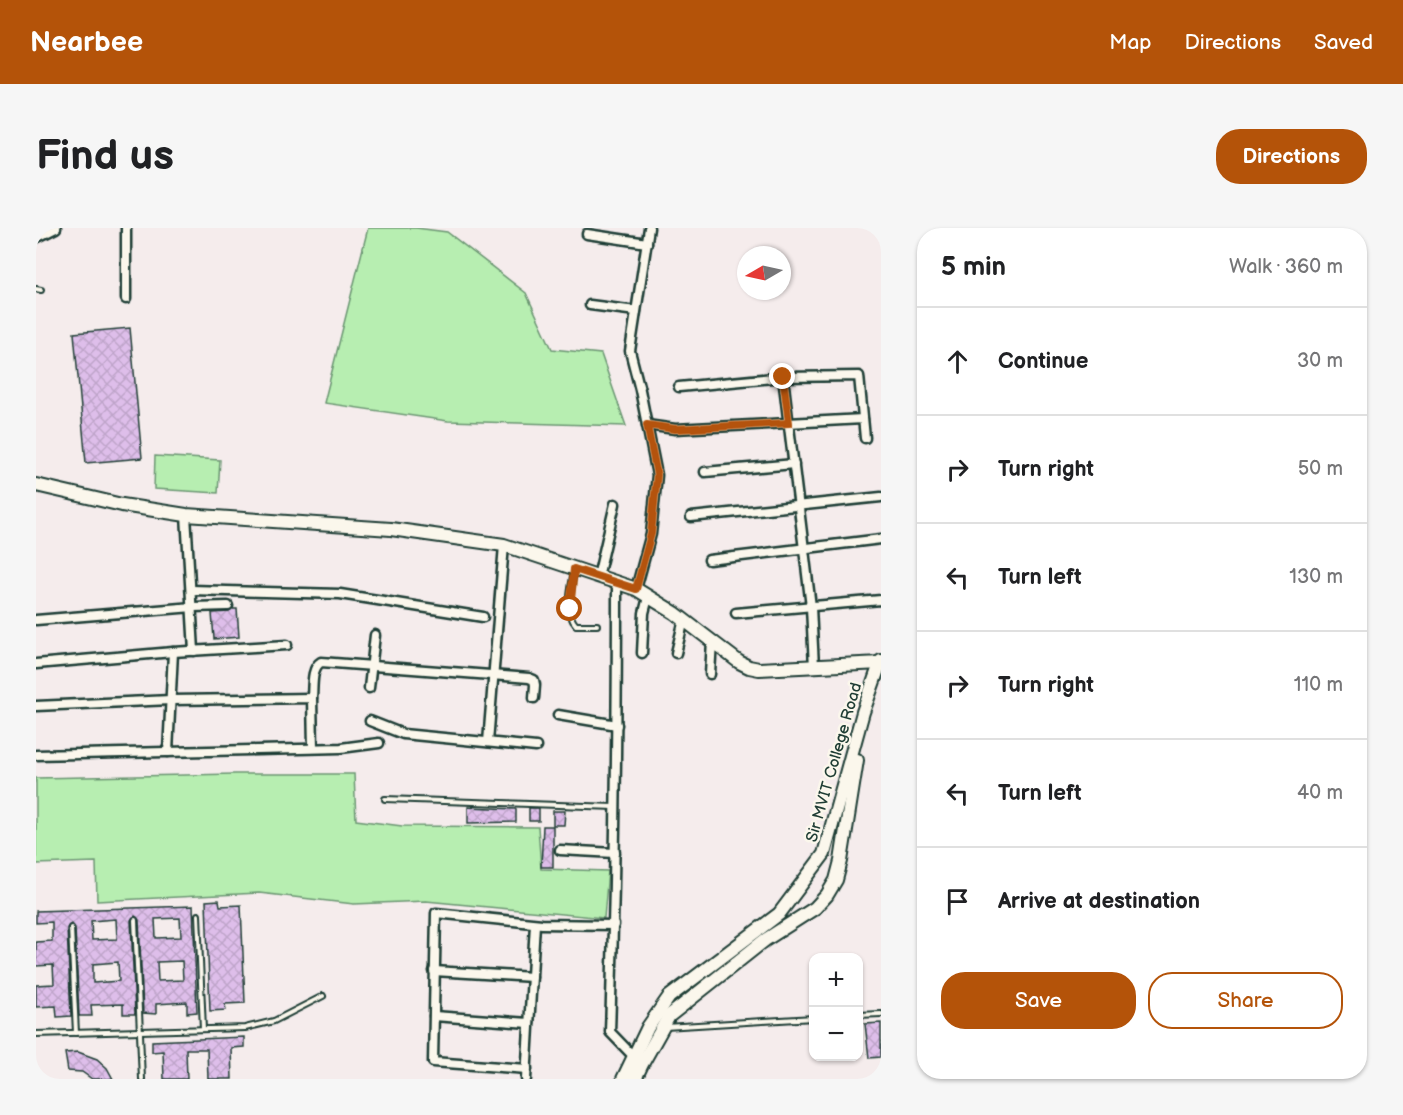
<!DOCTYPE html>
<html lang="en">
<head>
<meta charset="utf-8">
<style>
	:root { --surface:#fff; --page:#f6f6f6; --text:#202124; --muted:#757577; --line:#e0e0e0; --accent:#b45309 }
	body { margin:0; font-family:"Balsamiq Sans",sans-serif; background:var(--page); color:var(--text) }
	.controls { position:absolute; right:18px; bottom:18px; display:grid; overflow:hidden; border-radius:12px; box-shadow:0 2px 4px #0004 }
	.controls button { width:54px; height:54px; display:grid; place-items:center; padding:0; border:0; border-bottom:2px solid var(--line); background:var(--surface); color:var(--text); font:30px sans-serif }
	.compass { position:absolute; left:701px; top:18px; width:54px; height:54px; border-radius:50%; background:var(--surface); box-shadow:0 2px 4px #0004; rotate:261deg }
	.stop { position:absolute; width:18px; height:18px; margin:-14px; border:4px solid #b45309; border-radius:50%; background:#fff }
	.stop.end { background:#b45309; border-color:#fff; box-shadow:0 2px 6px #0008 }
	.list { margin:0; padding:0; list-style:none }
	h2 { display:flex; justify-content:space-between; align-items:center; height:78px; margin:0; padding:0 24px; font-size:26px }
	h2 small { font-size:20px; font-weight:400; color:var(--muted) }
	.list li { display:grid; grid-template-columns:39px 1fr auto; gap:18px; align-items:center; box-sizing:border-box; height:108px; padding:0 24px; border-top:2px solid var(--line) }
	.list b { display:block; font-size:22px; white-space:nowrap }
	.list em { font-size:20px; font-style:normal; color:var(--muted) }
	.actions { display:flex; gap:12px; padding:18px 24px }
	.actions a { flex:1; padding:14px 0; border:2px solid var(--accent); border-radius:24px; text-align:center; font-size:21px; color:var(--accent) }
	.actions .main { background:var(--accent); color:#fff }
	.icon { flex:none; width:33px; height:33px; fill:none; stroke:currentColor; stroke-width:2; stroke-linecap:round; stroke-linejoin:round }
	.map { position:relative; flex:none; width:845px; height:851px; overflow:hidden; border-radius:24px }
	header { display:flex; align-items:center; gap:36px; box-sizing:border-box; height:84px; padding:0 30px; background:var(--accent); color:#fff }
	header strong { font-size:28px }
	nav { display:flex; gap:33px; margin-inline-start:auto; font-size:21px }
	.intro { display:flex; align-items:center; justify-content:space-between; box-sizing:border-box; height:144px; padding:0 36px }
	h1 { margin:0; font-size:42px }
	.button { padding:15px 27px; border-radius:24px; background:var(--accent); color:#fff; font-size:21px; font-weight:700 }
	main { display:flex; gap:36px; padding:0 36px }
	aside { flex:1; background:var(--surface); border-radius:24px; box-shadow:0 2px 4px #0004 }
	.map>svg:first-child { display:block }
	.green { fill:#b7eeb1; stroke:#6b9672; stroke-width:1.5 }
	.building { fill:url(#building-cross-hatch); stroke:#1f3d34; stroke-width:1.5; fill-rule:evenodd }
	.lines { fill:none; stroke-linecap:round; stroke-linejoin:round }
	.lane-casing { stroke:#1f3d34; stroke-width:8 }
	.street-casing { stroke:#1f3d34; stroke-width:13 }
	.secondary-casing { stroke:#1f3d34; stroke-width:16 }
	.lane { stroke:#fbf7ec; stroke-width:4 }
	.street { stroke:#fbf7ec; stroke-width:8 }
	.secondary { stroke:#fbf7ec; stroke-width:12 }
	.route { stroke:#b45309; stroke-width:8 }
	.labels { text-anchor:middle; stroke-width:5; stroke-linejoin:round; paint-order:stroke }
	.street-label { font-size:16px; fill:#1f3d34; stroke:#fbf7ec }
</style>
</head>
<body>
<header>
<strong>Nearbee</strong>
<nav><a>Map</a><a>Directions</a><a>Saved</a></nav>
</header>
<div class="intro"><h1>Find us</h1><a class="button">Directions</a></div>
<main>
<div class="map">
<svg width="845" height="851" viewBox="0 0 845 851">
	<defs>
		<pattern id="building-cross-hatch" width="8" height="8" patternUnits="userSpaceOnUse" patternTransform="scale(1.5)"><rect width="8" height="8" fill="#debeea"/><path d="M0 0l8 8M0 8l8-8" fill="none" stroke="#bea4c9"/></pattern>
	</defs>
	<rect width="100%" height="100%" fill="#f5ecec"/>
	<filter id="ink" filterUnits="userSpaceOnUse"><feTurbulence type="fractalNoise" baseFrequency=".0167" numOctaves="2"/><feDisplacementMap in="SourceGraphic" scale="12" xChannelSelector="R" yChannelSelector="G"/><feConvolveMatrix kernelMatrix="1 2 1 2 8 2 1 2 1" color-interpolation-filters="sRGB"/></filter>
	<g filter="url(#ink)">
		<g class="green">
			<path d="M332 0H380L411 4 490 65 516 121 565 126 590 198 412 193 288 175Z"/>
			<path d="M119 228 184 232 182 265 118 261Z"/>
			<path d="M200 546H318L320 592 366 598 502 599 505 641 572 643 568 690 390 673 318 676 223 665 61 673 60 634 0 636V550Z"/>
		</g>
		<g class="building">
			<path d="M94 100 106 230 50 235 38 105Z"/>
			<path d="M197 381H201L203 409 178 411 176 385 193 384Z"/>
			<path d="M432 579 480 581V594L432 595Z"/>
			<rect x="493" y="580" width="10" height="13"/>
			<path d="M517 583H529L528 597H517Z"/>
			<path d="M507 598H517V639H505Z"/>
			<path d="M183 672 184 678 205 677 209 775 189 776 190 782 174 783 170 673Z"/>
			<path d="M157 678 161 784 151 785V774L120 776V786L107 785 103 692 99 688 95 692 99 786H87V776L55 777 56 788H43L39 700 35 696 31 700 35 788 21 789 20 778 0 779V757L18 756 17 737 0 738V714L16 713V694L0 695V683ZM144 690 145 709 120 710 119 691ZM80 691 81 711 56 712 55 693ZM146 733 147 752 122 753 121 734ZM82 734 83 753 57 755V736Z"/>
			<path d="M845 795V829L833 830 829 796Z"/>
			<path d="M208 809V819L195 820 196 851H172L171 821H150L151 851H128L127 823 116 824V813Z"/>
			<path d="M42 824 61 831 71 840 77 851H56L46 844 32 843 29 825Z"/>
		</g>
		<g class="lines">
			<defs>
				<g id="lane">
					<path d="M0 61 5 62"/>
					<path d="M538 342C536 357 528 385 540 397H561"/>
					<path d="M349 571 579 579"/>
					<path d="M162 687 167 801"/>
					<path d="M99 692 106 851"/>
					<path d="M35 700 40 805"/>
					<path d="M822 787 845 786"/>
					<path d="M629 799 778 790"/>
					<path d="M0 806 209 800 238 793 287 768"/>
				</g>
				<g id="street">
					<path d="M551 6 611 15"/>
					<path d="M0 10 20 0"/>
					<path d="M90 71V0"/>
					<path d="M554 77 600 83"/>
					<path d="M747 149 823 148 829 210"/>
					<path d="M643 159 747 149 775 379 778 439"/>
					<path d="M611 197 639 201 827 191"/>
					<path d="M669 244 758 236"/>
					<path d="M150 287 158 423"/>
					<path d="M655 289 845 269"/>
					<path d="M673 332 845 311"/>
					<path d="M562 349 579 276"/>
					<path d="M581 354C581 504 579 654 574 804L601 832"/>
					<path d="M600 361 615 306 621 247 604 162 594 123 613 0"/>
					<path d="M155 362 304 366 447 389"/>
					<path d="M700 385 845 372"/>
					<path d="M0 392 157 379 192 378"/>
					<path d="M606 425 608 385 612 369"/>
					<path d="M640 425 648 391"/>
					<path d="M0 436 137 424 251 417"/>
					<path d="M674 446 676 413"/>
					<path d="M333 460 339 407"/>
					<path d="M276 470C277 458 275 440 285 434L493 450 498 452 499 457 498 470"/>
					<path d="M0 478 135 472 276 470 277 520"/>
					<path d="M522 487 581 497"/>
					<path d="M334 493 367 506 500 519"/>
					<path d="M452 514 468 317"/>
					<path d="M132 524 137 424"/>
					<path d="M0 527 305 520 343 515"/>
					<path d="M524 622 579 625"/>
					<path d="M398 743 496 749"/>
					<path d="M398 788 493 795"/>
					<path d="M491 841 397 834 400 685 506 696 578 697"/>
					<path d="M490 851 499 696"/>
				</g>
				<g id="secondary">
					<path d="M0 257 86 277 150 287 355 301 468 317 600 361 639 385 703 434 713 439 723 441 845 435"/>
					<path d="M587 851 612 799 633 769 743 686 788 626 827 484 845 433"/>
					<path d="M599 851 606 836 633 788 729 712 779 680 791 667 800 652 805 633 821 532"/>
				</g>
			</defs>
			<use href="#lane" class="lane-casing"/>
			<use href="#street" class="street-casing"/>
			<use href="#secondary" class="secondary-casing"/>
			<use href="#lane" class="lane"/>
			<use href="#street" class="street"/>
			<use href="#secondary" class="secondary"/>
		</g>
	</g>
	<g class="lines" filter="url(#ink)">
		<path class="route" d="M534 381 538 341 600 361 615 306 621 247 611 197 639 201 753 195 747 149"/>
	</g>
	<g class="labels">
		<g class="street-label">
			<text transform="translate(797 534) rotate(-74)" y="6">Sir MVIT College Road</text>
		</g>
	</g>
</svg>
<div class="controls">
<button>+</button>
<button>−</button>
</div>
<svg class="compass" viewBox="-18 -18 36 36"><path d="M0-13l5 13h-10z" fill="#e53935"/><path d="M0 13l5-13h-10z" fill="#757577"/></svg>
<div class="stop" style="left:534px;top:381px"></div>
<div class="stop end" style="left:747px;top:149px"></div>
</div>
<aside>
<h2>5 min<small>Walk · 360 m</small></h2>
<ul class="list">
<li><svg class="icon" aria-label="ahead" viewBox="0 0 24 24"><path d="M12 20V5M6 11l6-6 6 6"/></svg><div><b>Continue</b></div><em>30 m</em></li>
<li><svg class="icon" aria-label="right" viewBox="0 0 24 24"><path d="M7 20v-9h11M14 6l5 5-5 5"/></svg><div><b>Turn right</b></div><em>50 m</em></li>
<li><svg class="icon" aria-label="left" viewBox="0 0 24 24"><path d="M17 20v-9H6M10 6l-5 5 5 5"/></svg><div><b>Turn left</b></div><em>130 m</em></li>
<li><svg class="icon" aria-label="right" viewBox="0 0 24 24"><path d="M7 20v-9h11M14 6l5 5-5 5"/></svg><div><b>Turn right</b></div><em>110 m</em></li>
<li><svg class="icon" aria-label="left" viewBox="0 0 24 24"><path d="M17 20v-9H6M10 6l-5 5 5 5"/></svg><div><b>Turn left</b></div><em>40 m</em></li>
<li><svg class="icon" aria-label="arrive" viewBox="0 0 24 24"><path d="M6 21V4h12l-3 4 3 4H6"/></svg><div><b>Arrive at destination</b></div></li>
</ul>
<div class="actions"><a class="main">Save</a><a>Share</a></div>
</aside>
</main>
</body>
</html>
